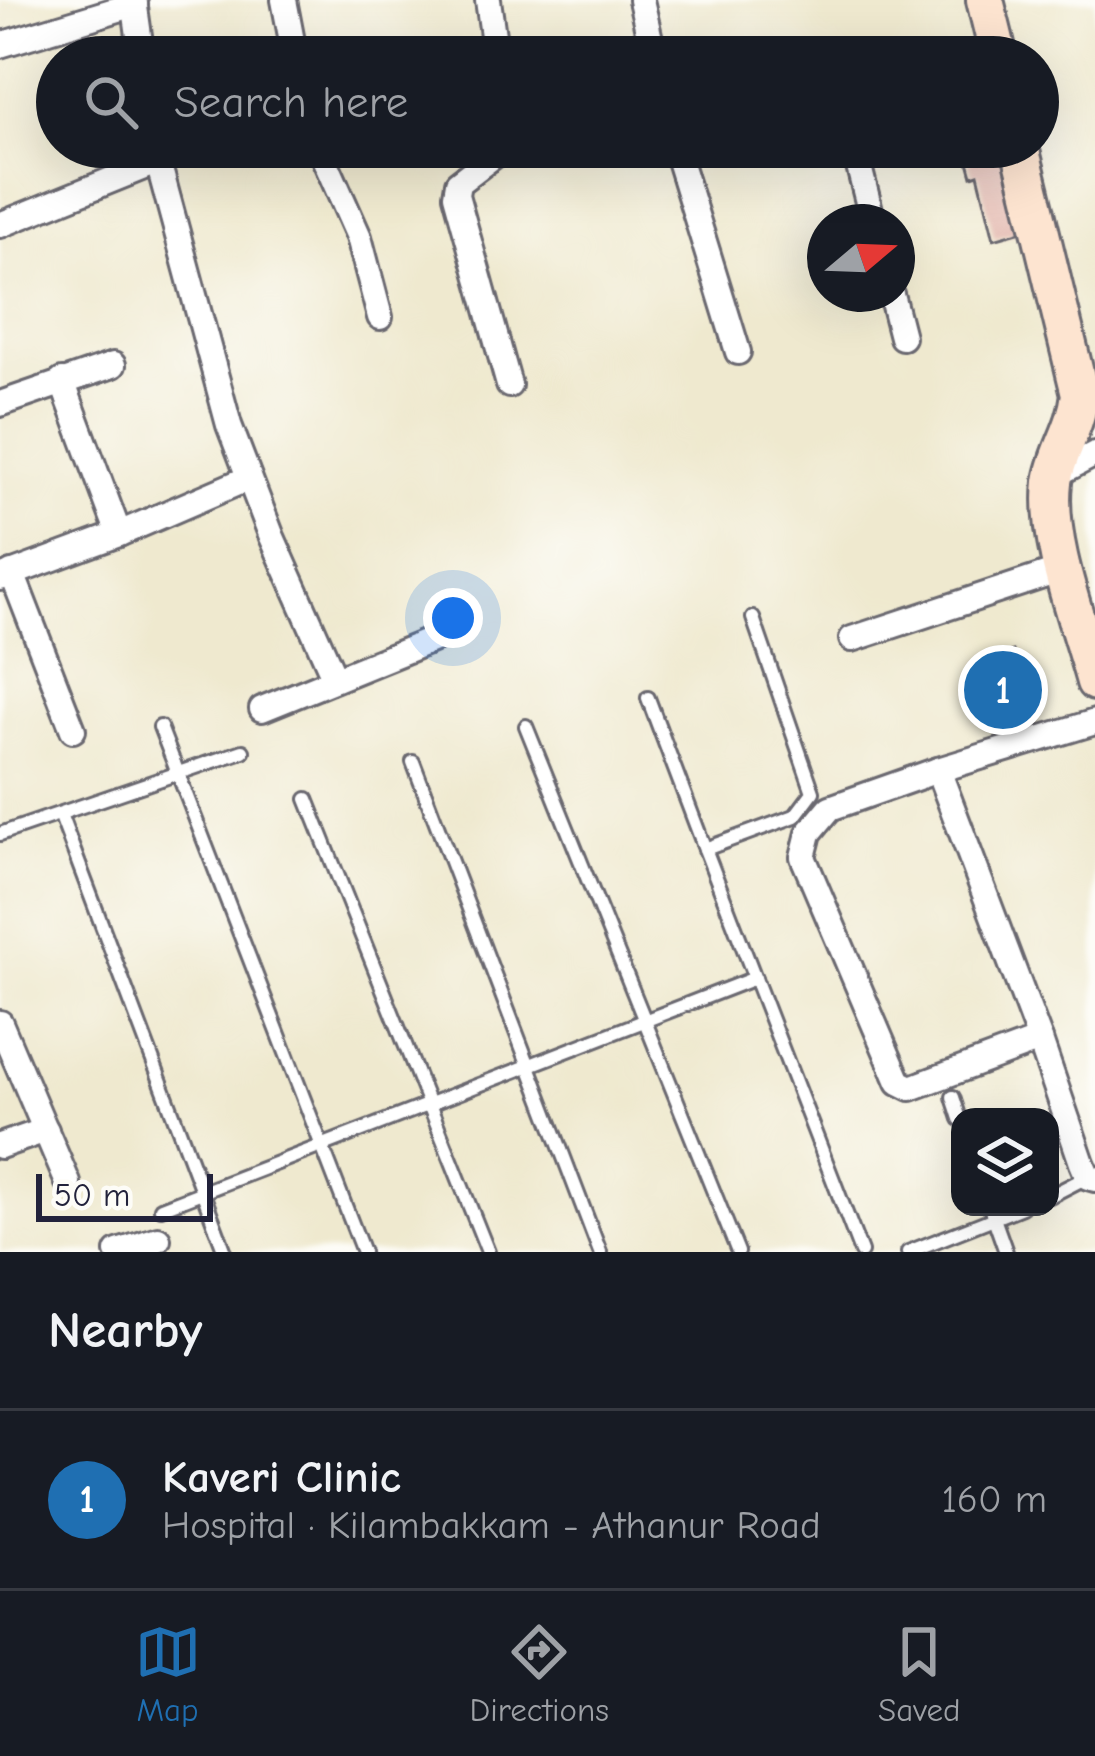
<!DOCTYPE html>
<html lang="en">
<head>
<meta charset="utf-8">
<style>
	:root { --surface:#171b24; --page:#20242c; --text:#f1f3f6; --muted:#9ea1a6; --line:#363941; --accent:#1f6fb2 }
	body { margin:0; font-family:"Comic Neue",sans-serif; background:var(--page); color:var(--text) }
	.controls { position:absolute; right:36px; bottom:36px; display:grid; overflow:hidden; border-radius:24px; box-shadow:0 12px 48px #0002 }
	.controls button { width:108px; height:108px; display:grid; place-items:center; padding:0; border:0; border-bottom:3px solid var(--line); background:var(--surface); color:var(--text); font:60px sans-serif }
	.compass { position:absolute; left:807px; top:204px; width:108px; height:108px; border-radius:50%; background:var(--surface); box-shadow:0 12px 48px #0002; rotate:71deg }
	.scale { position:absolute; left:36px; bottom:30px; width:177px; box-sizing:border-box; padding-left:12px; border:6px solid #22223b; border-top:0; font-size:33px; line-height:42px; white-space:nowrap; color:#22223b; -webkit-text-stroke:9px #fdfcf7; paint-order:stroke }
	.you { position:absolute; left:453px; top:618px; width:42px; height:42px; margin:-30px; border:9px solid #fff; border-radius:50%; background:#1a73e8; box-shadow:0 0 0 18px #1a73e833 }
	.badge { display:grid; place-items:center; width:78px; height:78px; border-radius:50%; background:var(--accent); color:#fff; font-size:39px; font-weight:700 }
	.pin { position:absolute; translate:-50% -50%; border:6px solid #fff; box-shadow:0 3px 12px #0006 }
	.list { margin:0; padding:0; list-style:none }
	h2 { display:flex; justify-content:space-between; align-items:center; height:156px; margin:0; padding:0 48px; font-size:51px }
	h2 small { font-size:39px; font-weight:400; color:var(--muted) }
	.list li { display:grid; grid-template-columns:78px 1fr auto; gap:36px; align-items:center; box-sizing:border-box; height:180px; padding:0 48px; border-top:3px solid var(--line) }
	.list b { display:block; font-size:45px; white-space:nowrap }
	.list p { margin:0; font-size:39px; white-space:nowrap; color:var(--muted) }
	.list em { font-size:39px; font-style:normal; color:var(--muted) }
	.icon { flex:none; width:66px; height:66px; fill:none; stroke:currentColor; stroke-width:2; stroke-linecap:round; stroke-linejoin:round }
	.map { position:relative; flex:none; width:1095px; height:1252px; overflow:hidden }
	.search { position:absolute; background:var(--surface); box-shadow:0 12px 48px #0002; left:36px; right:36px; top:36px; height:132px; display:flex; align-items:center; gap:30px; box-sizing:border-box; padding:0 42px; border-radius:66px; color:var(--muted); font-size:45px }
	.sheet { height:336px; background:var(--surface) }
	nav { display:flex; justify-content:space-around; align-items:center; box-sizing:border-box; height:168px; border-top:3px solid var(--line); background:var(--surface); font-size:33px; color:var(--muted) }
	nav a { display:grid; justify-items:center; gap:6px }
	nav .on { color:var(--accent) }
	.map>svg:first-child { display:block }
	.building { fill:#e0aea4 }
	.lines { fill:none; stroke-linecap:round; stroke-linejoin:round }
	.lane-casing { stroke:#6a686f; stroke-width:18 }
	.street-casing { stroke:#6a686f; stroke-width:30 }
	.secondary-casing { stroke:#6a686f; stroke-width:42 }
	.lane { stroke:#fff; stroke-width:12 }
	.street { stroke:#fff; stroke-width:24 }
	.secondary { stroke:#fde4d0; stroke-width:36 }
</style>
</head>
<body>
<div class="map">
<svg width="1095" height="1252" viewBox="0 0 1095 1252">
	<rect width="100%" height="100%" fill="#fdfcf7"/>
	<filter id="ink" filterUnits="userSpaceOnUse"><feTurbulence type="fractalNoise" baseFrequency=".00833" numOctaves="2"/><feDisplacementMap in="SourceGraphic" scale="24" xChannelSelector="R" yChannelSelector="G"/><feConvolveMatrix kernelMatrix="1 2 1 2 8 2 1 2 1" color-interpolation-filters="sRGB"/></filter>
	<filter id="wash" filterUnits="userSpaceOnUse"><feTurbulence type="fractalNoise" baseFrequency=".004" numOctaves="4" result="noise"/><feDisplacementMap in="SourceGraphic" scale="48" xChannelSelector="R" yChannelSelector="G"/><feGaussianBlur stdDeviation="2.7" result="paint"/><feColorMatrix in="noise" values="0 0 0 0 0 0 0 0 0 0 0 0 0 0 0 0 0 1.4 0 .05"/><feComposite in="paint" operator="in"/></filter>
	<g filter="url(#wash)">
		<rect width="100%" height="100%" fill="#efe9cf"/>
		<g id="blocks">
			<g class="building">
				<path d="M964 147H1000L1022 231 994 239 978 174 972 176Z"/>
				<path d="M1013 651 1032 709 997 720 978 663Z"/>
			</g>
		</g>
	</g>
	<g filter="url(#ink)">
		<use href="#blocks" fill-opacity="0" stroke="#6a686f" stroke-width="3"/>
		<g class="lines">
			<defs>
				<g id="lane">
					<path d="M648 698 705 849 795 816 813 792 753 618"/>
					<path d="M526 726 738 1252"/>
					<path d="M160 727 363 1252"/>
					<path d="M413 762 600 1252"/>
					<path d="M307 799 488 1252"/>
					<path d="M60 814 225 1252"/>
					<path d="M0 834 243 751"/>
					<path d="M705 849 861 1252"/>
					<path d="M953 1097 960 1119"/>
					<path d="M1050 1196 1087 1177"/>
					<path d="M990 1207 1006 1252"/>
					<path d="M161 1208 755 978"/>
					<path d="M908 1252 1022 1207"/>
				</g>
				<g id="street">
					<path d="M134 0 142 57"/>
					<path d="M284 0 295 57"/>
					<path d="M488 0 496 57"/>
					<path d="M641 0 654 57"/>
					<path d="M0 45 135 4"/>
					<path d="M154 147 229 425 272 537 335 679"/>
					<path d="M319 147 359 237 380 317"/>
					<path d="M505 147 458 183 456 195 509 385"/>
					<path d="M675 147 738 352"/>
					<path d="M854 147 873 222"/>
					<path d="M0 225 156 162"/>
					<path d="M891 294 902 337"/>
					<path d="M62 381 119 534"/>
					<path d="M0 404 113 365"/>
					<path d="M1053 476 1095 454"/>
					<path d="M12 573 73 730"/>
					<path d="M0 578 119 534 249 478"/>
					<path d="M852 639 1064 569"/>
					<path d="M262 709 432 640"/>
					<path d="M938 770 1040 1040 1082 1163 1088 1177 1095 1179"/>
					<path d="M0 1023 68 1183"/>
					<path d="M1040 1040 911 1088 899 1082 803 857 809 833 830 808 938 770 1095 722"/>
					<path d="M0 1146 46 1130"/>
					<path d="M118 1252 158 1239"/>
				</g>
				<g id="secondary">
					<path d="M985 0 999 57"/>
					<path d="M1020 147 1080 394C1076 429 1057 453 1053 482 1046 543 1079 622 1095 682"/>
				</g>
			</defs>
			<use href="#lane" class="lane-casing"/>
			<use href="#street" class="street-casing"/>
			<use href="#secondary" class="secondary-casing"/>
			<use href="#lane" class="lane"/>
			<use href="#street" class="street"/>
			<use href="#secondary" class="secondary"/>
		</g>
	</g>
</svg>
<div class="controls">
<button><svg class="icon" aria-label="layers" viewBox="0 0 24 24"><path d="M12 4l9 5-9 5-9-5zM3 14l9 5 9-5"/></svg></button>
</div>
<svg class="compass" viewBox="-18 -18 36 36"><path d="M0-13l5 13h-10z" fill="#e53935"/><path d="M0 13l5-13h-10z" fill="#9ea1a6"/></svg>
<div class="scale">50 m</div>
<div class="you"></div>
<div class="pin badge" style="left:1003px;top:690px">1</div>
<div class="search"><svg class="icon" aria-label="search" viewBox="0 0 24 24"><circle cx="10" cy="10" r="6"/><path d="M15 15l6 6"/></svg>Search here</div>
</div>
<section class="sheet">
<h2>Nearby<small></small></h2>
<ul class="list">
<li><span class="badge">1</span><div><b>Kaveri Clinic</b><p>Hospital · Kilambakkam - Athanur Road</p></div><em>160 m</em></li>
</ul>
</section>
<nav>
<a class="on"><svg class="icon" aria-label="map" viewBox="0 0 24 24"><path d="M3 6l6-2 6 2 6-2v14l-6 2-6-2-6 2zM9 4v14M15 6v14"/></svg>Map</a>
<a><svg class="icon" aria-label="directions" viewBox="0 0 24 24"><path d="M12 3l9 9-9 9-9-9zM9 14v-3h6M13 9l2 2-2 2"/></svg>Directions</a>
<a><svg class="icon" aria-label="saved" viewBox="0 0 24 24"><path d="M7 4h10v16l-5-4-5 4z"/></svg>Saved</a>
</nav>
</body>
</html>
